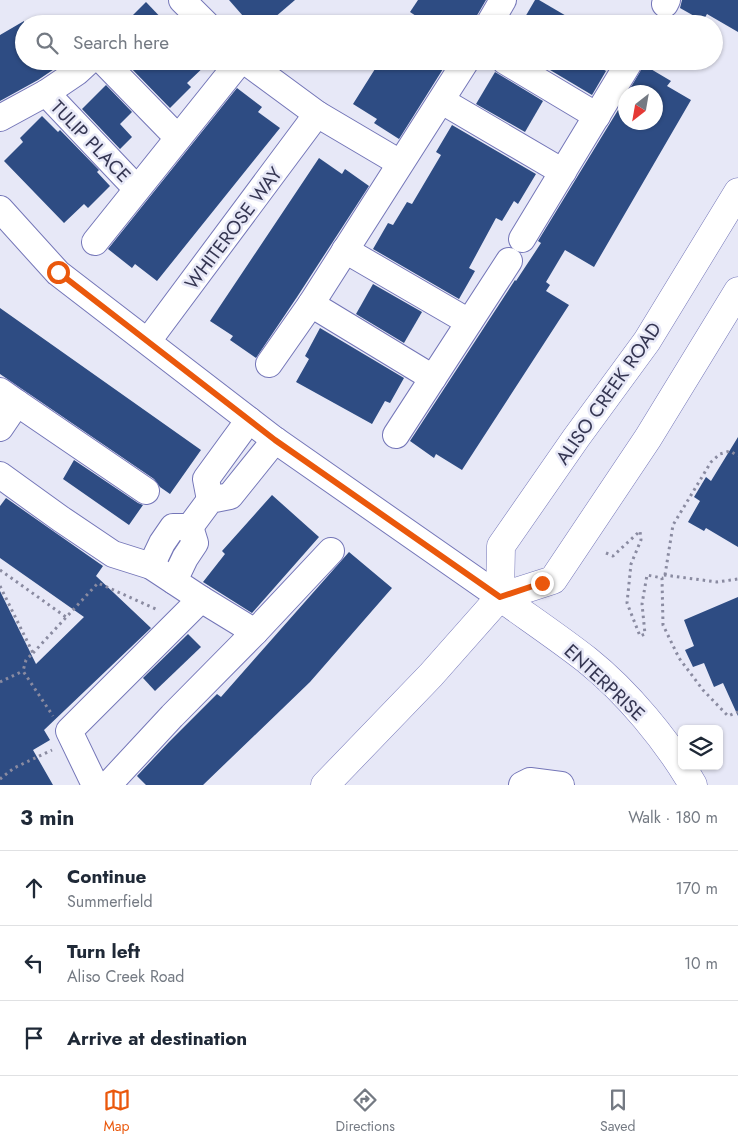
<!DOCTYPE html>
<html lang="en">
<head>
<meta charset="utf-8">
<style>
	:root { --surface:#fff; --page:#f2f2f3; --text:#1f2937; --muted:#747a83; --line:#e0e1e3; --accent:#ea580c }
	body { margin:0; font-family:Jost,sans-serif; background:var(--page); color:var(--text) }
	.controls { position:absolute; right:15px; bottom:15px; display:grid; overflow:hidden; border-radius:8px; box-shadow:0 1px 4px #0004 }
	.controls button { width:45px; height:45px; display:grid; place-items:center; padding:0; border:0; border-bottom:1px solid var(--line); background:var(--surface); color:var(--text); font:25px sans-serif }
	.compass { position:absolute; left:618px; top:85px; width:45px; height:45px; border-radius:50%; background:var(--surface); box-shadow:0 1px 4px #0004; rotate:211deg }
	.stop { position:absolute; width:15px; height:15px; margin:-11px; border:4px solid #ea580c; border-radius:50%; background:#fff }
	.stop.end { background:#ea580c; border-color:#fff; box-shadow:0 1px 5px #0008 }
	.list { margin:0; padding:0; list-style:none }
	h2 { display:flex; justify-content:space-between; align-items:center; height:65px; margin:0; padding:0 20px; font-size:21px }
	h2 small { font-size:16px; font-weight:400; color:var(--muted) }
	.list li { display:grid; grid-template-columns:32px 1fr auto; gap:15px; align-items:center; box-sizing:border-box; height:75px; padding:0 20px; border-top:1px solid var(--line) }
	.list b { display:block; font-size:19px; white-space:nowrap }
	.list p { margin:0; font-size:16px; white-space:nowrap; color:var(--muted) }
	.list em { font-size:16px; font-style:normal; color:var(--muted) }
	.icon { flex:none; width:28px; height:28px; fill:none; stroke:currentColor; stroke-width:2; stroke-linecap:round; stroke-linejoin:round }
	.map { position:relative; flex:none; width:738px; height:785px; overflow:hidden }
	.search { position:absolute; background:var(--surface); box-shadow:0 1px 4px #0004; left:15px; right:15px; top:15px; height:55px; display:flex; align-items:center; gap:12px; box-sizing:border-box; padding:0 18px; border-radius:28px; color:var(--muted); font-size:19px }
	.sheet { height:290px; background:var(--surface) }
	nav { display:flex; justify-content:space-around; align-items:center; box-sizing:border-box; height:70px; border-top:1px solid var(--line); background:var(--surface); font-size:14px; color:var(--muted) }
	nav a { display:grid; justify-items:center; gap:2px }
	nav .on { color:var(--accent) }
	.map>svg:first-child { display:block }
	.building { fill:#2e4c83 }
	.lines { fill:none; stroke-linecap:round; stroke-linejoin:round }
	.minor-casing { stroke:#7476b8; stroke-width:28 }
	.major-casing { stroke:#7476b8; stroke-width:29 }
	.path { stroke:#8a8ba1; stroke-width:3; stroke-dasharray:2.5 4; stroke-linecap:butt }
	.minor { stroke:#fff; stroke-width:26 }
	.major { stroke:#fff; stroke-width:28 }
	.route { stroke:#ea580c; stroke-width:6 }
	.labels { text-anchor:middle; stroke-width:5; stroke-linejoin:round; paint-order:stroke }
	.street-label { font-size:19px; fill:#353652; stroke:#e7e8f7 }
</style>
</head>
<body>
<div class="map">
<svg width="738" height="785" viewBox="0 0 738 785">
	<rect width="100%" height="100%" fill="#e7e8f7"/>
	<g class="building">
		<path d="M229 0H295L267 24H250Z"/>
		<path d="M418 0H486L472 24H428L410 12Z"/>
		<path d="M535 0H539L580 24H521Z"/>
		<path d="M682 0H738V32L707 14 703 21 680 8Z"/>
		<path d="M146 2 167 24H124Z"/>
		<path d="M24 21V61H66L38 80 0 101V35Z"/>
		<path d="M130 61H210L187 83 191 87 170 108 127 64Z"/>
		<path d="M380 61H448L399 139 374 123 377 119 353 104Z"/>
		<path d="M535 61H590L606 71 592 95Z"/>
		<path d="M644 65 671 81 667 86 691 100 594 267 565 250 546 282 550 285 546 291 569 305 462 470 436 454 434 458 410 441 515 280 516 281 541 243 538 241 626 97V122H656V92H628Z"/>
		<path d="M495 72 543 101 525 132 476 104Z"/>
		<path d="M106 85 132 112 120 124 132 137 120 149 82 109Z"/>
		<path d="M237 88 262 107 258 112 280 128 157 281 135 264 132 268 108 249Z"/>
		<path d="M42 116 58 132 60 130 99 170 97 172 110 186 88 208 84 204 64 223 4 161 23 142 20 138Z"/>
		<path d="M452 125 536 174 518 204 514 201 502 221 496 218 469 268 475 271 459 299 373 249 388 223 393 225 407 202 412 204 441 155 436 152Z"/>
		<path d="M319 158 342 174 345 169 369 186 297 297 256 358 230 340 233 336 210 321Z"/>
		<path d="M373 284 422 312 404 343 356 314Z"/>
		<path d="M0 308 201 450 170 494 160 487 154 479 0 374Z"/>
		<path d="M320 328 404 378 390 403 385 401 372 424 296 382 309 359 305 356Z"/>
		<path d="M738 437V547L706 528 704 531 688 522 700 501 694 497 706 477 711 481Z"/>
		<path d="M74 460 138 503 143 505 129 525 63 479Z"/>
		<path d="M272 495 319 537 252 613 203 582 225 554 222 551Z"/>
		<path d="M6 498 103 566 96 576 151 628 44 730 50 740 33 750 53 785H0V591L36 664 84 617 0 558V506Z"/>
		<path d="M349 552 392 588 310 682 203 785H146L137 776 169 742 217 694 221 697Z"/>
		<path d="M738 597V716L723 683 714 687 704 663 693 667 685 650 694 646 684 620Z"/>
		<path d="M188 634 201 647 155 691 143 678Z"/>
	</g>
	<g class="lines">
		<defs>
			<g id="minor">
				<path d="M182 0 206 24"/>
				<path d="M665 4 667 0"/>
				<path d="M489 24 503 0"/>
				<path d="M89 61 77 72 46 93 137 189"/>
				<path d="M103 61 178 138"/>
				<path d="M245 61 317 114 400 163"/>
				<path d="M505 61 597 116"/>
				<path d="M442 101 563 172"/>
				<path d="M0 118 46 93"/>
				<path d="M0 209 58 273 275 440 500 597"/>
				<path d="M522 239 630 61"/>
				<path d="M95 242 240 61"/>
				<path d="M345 250 469 322"/>
				<path d="M311 304 433 378"/>
				<path d="M148 341 317 114"/>
				<path d="M269 364 311 304 466 61"/>
				<path d="M0 391 17 403 0 428"/>
				<path d="M17 403 146 491"/>
				<path d="M396 435 509 261"/>
				<path d="M0 475 61 519 113 554 151 566 201 599 69 731 95 785"/>
				<path d="M210 500 206 479 249 420"/>
				<path d="M190 527 210 500 230 496 275 440"/>
				<path d="M151 566 162 543 173 527H190"/>
				<path d="M174 581 185 558 195 543 190 527"/>
				<path d="M255 632 331 551"/>
				<path d="M108 785 172 716 255 632 201 599"/>
				<path d="M522 785 530 781 561 785"/>
			</g>
			<g id="major">
				<path d="M500 597 501 546 576 438 647 341 738 192"/>
				<path d="M500 597C529 618 559 638 587 660 627 692 667 740 693 785"/>
				<path d="M325 785 431 675 500 597 553 580 648 438 738 291"/>
			</g>
		</defs>
		<use href="#minor" class="minor-casing"/>
		<use href="#major" class="major-casing"/>
		<g class="path">
			<path d="M606 553 613 556 640 531 641 540 631 564 627 603 640 636 645 634 642 604 647 575 662 578 663 625 679 658 703 690 728 716 738 712"/>
			<path d="M0 570 66 617"/>
			<path d="M664 575 717 582 738 579"/>
			<path d="M665 575 673 525 711 462 720 454 730 451 738 456"/>
			<path d="M0 586 33 653 26 660 23 671 53 716"/>
			<path d="M33 653 98 583 158 610"/>
			<path d="M0 682 23 671"/>
			<path d="M0 779 14 768 52 750"/>
		</g>
		<use href="#minor" class="minor"/>
		<use href="#major" class="major"/>
	</g>
	<g class="lines">
		<path class="route" d="M58 272 275 440 500 597 542 583"/>
	</g>
	<g class="labels">
		<g class="street-label">
			<text transform="translate(91 141) rotate(46)" y="7">TULIP PLACE</text>
			<text transform="translate(233 228) rotate(-53)" y="7">WHITEROSE WAY</text>
			<text transform="translate(608 393) rotate(-55)" y="7">ALISO CREEK ROAD</text>
			<text transform="translate(605 682) rotate(43)" y="7">ENTERPRISE</text>
		</g>
	</g>
</svg>
<div class="controls">
<button><svg class="icon" aria-label="layers" viewBox="0 0 24 24"><path d="M12 4l9 5-9 5-9-5zM3 14l9 5 9-5"/></svg></button>
</div>
<svg class="compass" viewBox="-18 -18 36 36"><path d="M0-13l5 13h-10z" fill="#e53935"/><path d="M0 13l5-13h-10z" fill="#747a83"/></svg>
<div class="stop" style="left:58px;top:272px"></div>
<div class="stop end" style="left:542px;top:583px"></div>
<div class="search"><svg class="icon" aria-label="search" viewBox="0 0 24 24"><circle cx="10" cy="10" r="6"/><path d="M15 15l6 6"/></svg>Search here</div>
</div>
<section class="sheet">
<h2>3 min<small>Walk · 180 m</small></h2>
<ul class="list">
<li><svg class="icon" aria-label="ahead" viewBox="0 0 24 24"><path d="M12 20V5M6 11l6-6 6 6"/></svg><div><b>Continue</b><p>Summerfield</p></div><em>170 m</em></li>
<li><svg class="icon" aria-label="left" viewBox="0 0 24 24"><path d="M17 20v-9H6M10 6l-5 5 5 5"/></svg><div><b>Turn left</b><p>Aliso Creek Road</p></div><em>10 m</em></li>
<li><svg class="icon" aria-label="arrive" viewBox="0 0 24 24"><path d="M6 21V4h12l-3 4 3 4H6"/></svg><div><b>Arrive at destination</b></div></li>
</ul>
</section>
<nav>
<a class="on"><svg class="icon" aria-label="map" viewBox="0 0 24 24"><path d="M3 6l6-2 6 2 6-2v14l-6 2-6-2-6 2zM9 4v14M15 6v14"/></svg>Map</a>
<a><svg class="icon" aria-label="directions" viewBox="0 0 24 24"><path d="M12 3l9 9-9 9-9-9zM9 14v-3h6M13 9l2 2-2 2"/></svg>Directions</a>
<a><svg class="icon" aria-label="saved" viewBox="0 0 24 24"><path d="M7 4h10v16l-5-4-5 4z"/></svg>Saved</a>
</nav>
</body>
</html>
